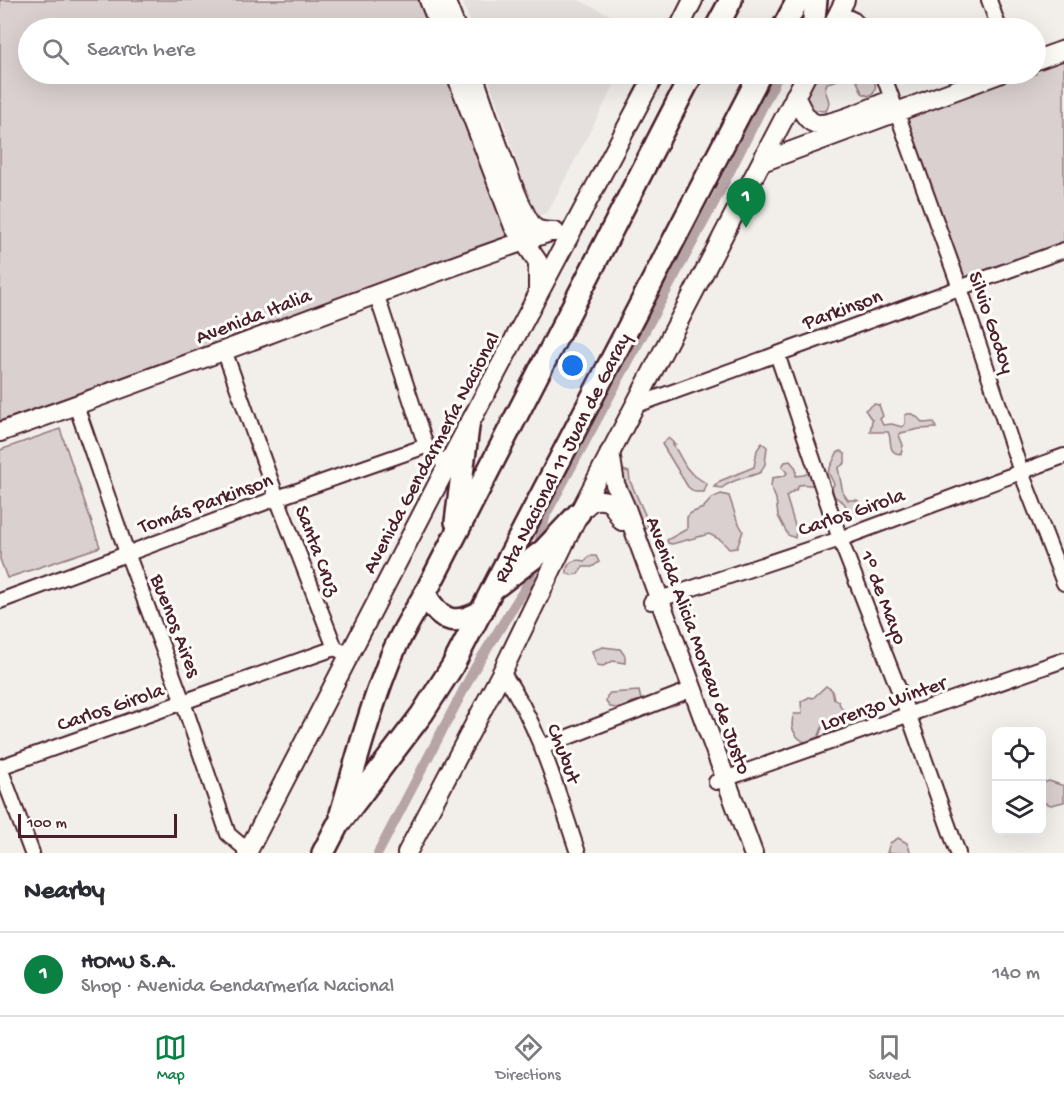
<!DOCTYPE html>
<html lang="en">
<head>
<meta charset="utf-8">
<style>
	:root { --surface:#fff; --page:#f7f7f7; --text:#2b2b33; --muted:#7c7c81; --line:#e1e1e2; --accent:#0b8043 }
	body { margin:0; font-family:"Gochi Hand",sans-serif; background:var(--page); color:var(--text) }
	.controls { position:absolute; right:18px; bottom:18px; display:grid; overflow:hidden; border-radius:12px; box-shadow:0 6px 24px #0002 }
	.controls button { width:54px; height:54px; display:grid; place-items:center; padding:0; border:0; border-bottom:2px solid var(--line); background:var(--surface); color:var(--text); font:30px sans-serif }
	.scale { position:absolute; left:18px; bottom:15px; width:159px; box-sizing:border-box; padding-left:6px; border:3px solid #4a1f2b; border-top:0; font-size:16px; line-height:21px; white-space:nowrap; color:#4a1f2b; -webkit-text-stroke:4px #fdfcf7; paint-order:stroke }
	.you { position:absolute; left:573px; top:366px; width:21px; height:21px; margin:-15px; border:4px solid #fff; border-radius:50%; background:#1a73e8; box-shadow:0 0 0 9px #1a73e833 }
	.badge { display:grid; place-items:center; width:39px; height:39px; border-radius:50%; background:var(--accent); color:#fff; font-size:20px; font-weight:700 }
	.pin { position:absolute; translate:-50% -50px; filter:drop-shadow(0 2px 3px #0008) }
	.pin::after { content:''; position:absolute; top:32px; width:21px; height:18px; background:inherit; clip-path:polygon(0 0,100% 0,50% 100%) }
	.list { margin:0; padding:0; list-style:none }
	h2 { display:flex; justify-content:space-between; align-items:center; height:78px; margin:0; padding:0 24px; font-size:26px }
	h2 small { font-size:20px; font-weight:400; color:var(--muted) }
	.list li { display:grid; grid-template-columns:39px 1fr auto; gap:18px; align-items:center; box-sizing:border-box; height:84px; padding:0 24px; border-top:2px solid var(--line) }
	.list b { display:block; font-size:22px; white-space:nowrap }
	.list p { margin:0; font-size:20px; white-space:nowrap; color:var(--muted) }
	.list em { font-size:20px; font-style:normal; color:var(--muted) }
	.icon { flex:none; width:33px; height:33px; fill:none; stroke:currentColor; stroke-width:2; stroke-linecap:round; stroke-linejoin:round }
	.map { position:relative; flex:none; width:1064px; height:853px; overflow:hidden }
	.search { position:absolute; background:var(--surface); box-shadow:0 6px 24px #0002; left:18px; right:18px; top:18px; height:66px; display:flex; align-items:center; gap:15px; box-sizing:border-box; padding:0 21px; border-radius:33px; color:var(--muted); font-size:22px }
	.sheet { height:162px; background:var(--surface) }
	nav { display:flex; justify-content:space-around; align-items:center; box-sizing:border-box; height:84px; border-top:2px solid var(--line); background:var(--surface); font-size:16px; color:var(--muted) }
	nav a { display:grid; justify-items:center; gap:3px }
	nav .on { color:var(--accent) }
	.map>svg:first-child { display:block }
	.built { fill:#e5dfdd }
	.green { fill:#d9d0cf; stroke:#92787d; stroke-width:1.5 }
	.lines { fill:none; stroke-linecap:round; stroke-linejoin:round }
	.canal { stroke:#b7a5a6; stroke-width:10 }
	.minor-casing { stroke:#4a1f2b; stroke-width:18 }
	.major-casing { stroke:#4a1f2b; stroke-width:22 }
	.highway-casing { stroke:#4a1f2b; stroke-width:26 }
	.minor { stroke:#fdfcf7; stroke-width:14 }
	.major { stroke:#fdfcf7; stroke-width:18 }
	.highway { stroke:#fdfcf7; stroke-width:21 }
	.labels { text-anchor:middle; stroke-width:6; stroke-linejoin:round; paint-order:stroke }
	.street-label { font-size:21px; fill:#4a1f2b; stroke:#fdfcf7 }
</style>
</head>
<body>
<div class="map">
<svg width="1064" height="853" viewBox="0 0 1064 853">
	<rect width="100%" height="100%" fill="#f2efeb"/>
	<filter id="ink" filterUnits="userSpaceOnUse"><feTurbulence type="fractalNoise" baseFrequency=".0167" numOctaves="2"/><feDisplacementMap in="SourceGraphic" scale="12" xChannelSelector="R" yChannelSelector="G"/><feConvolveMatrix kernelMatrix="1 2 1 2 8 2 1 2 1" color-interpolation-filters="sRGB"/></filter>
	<g filter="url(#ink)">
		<g class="built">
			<path d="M462 0H578L638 28H472Z"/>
			<path d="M487 74H620L548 212 536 217Z"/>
		</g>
		<g class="green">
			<path d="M0 0H430L440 28H28V74H457L517 241 0 421Z"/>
			<path d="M1064 55V243L961 282 901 114 1013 74H1036V65Z"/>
			<path d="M814 74H872L871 77C876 83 877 87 873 94L868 96 862 93 856 79 848 77 827 83 825 89C827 99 832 101 826 111 810 111 807 106 802 92Z"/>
			<path d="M874 404 879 405 883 416 880 419 883 425 892 424 902 427 905 424V415C913 411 917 417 923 423L934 422 936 428 919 429 901 433 899 435 903 445 901 454C886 453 893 440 888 432H870L872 420 865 410Z"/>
			<path d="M60 429 100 547 7 578 0 559V450Z"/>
			<path d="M668 438 675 444H673L686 467 692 474 707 484 704 492H695L688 487 662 444Z"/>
			<path d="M762 443 767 447 765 464 761 472C748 478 732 479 722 488L714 487 720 481 754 467 757 450Z"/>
			<path d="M841 451 845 454V463L838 468 843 493 848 500H857L864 506 865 510 862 514 854 515 850 514 844 503 834 496 832 488 834 484 828 472 837 453Z"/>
			<path d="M790 461 796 468V476L804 475 812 471 820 485C813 487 806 483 799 485L797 489 786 496 796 529 795 538 788 535 778 516 776 499 771 487 772 478 784 476 787 473 782 466 785 462Z"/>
			<path d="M623 470 629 472 630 481 647 519 648 528 643 532 619 473Z"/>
			<path d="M721 494 729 496 737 520 743 531 737 548 729 549 721 540 709 534 672 544 668 543 667 540 687 529V517L691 513 703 508 712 498Z"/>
			<path d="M589 556H596L599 562 592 567H583L578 574 571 575 567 573C566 561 575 559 585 561Z"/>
			<path d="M603 647 620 649 625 656V663L613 661 603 666 597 665 592 651Z"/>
			<path d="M826 686 832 690 834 699 838 701 842 709 853 715 852 724 849 727 840 726 836 719 824 723 818 738 812 744C797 742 788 729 794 714H802L801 702 809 697 813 698Z"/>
			<path d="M639 691 641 700 630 703 623 709 610 707 606 702 607 696 610 693Z"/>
			<path d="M1049 781 1064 786V802L1051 805 1042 802V783Z"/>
			<path d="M898 838 907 843 911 853H887L890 843Z"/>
		</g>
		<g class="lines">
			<g class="canal">
				<path d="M801 28 802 27"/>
				<path d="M538 547 546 514 715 201 779 74"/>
				<path d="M378 853 475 668 529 582 534 564"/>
			</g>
			<defs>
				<g id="minor">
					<path d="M989 0 999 28"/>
					<path d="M839 13 854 20 862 28"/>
					<path d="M883 74 960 288 1021 472 1064 583"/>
					<path d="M376 293 426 446 447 466"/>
					<path d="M224 350 277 498 335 648 341 651"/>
					<path d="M777 354 840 539 909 716 958 853"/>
					<path d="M76 405 127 553 183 702 228 834 248 851"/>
					<path d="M634 406 1064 250"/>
					<path d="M0 601 277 498 426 446"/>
					<path d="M651 602 840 539 1064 456"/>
					<path d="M502 672C540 726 557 791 578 853"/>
					<path d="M542 747 693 689"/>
					<path d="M0 767 335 648"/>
					<path d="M0 768 32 853"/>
					<path d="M716 782 1064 660"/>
				</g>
				<g id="major">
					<path d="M429 0 440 28"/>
					<path d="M445 0 456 28"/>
					<path d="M679 28 693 0"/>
					<path d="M831 28 845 0"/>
					<path d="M1036 60 1064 50"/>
					<path d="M456 74 514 227 538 262V291"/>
					<path d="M473 74C481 97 521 219 536 229 541 231 549 232 555 232"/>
					<path d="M795 96C800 105 804 119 814 123 828 128 870 108 886 102"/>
					<path d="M762 162 999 74"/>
					<path d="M0 432C184 368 366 295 550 232"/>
					<path d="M610 452 615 484 627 511 753 853"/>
					<path d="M581 511C592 500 595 497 611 502L622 521"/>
					<path d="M247 853 447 466 655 74"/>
					<path d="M407 853 502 672 579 513 807 74"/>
				</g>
				<g id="highway">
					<path d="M716 28 731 0"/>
					<path d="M783 28 798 0"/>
					<path d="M813 28 816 0"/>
					<path d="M456 522 468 427"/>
					<path d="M497 586 544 550 579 513"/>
					<path d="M425 594C440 621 454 627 482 611"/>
					<path d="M341 814C355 766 367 718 385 672 395 644 410 619 425 594L692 74"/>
					<path d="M323 853 337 826 422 714 452 667 760 74"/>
				</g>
			</defs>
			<use href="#minor" class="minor-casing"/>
			<use href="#major" class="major-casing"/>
			<use href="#highway" class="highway-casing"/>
			<use href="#minor" class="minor"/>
			<use href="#major" class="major"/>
			<use href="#highway" class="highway"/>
		</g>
	</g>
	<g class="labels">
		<g class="street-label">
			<text transform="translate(842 308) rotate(-20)" y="7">Parkinson</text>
			<text transform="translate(253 315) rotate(-21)" y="7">Avenida Italia</text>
			<text transform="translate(993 322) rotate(71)" y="7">Silvio Godoy</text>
			<text transform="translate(430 452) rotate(-62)" y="7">Avenida Gendarmería Nacional</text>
			<text transform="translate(561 457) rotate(-63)" y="7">Ruta Nacional 11 Juan de Garay</text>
			<text transform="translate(205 502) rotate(-20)" y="7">Tomás Parkinson</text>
			<text transform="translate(851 511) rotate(-19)" y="7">Carlos Girola</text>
			<text transform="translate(319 550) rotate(69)" y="7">Santa Cruz</text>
			<text transform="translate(885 597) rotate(69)" y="7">1° de Mayo</text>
			<text transform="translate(177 625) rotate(69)" y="7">Buenos Aires</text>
			<text transform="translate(700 645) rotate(70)" y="7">Avenida Alicia Moreau de Justo</text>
			<text transform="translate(883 702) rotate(-19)" y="7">Lorenzo Winter</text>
			<text transform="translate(110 706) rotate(-19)" y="7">Carlos Girola</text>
			<text transform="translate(565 753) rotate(69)" y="7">Chubut</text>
		</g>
	</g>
</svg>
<div class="controls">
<button><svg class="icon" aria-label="locate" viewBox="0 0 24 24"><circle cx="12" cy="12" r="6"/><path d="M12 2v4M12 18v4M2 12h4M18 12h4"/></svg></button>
<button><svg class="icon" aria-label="layers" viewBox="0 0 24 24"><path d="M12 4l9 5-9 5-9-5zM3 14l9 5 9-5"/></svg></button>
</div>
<div class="scale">100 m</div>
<div class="you"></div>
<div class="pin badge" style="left:746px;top:228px">1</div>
<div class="search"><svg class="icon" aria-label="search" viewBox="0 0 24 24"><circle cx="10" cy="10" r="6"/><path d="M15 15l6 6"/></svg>Search here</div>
</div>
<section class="sheet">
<h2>Nearby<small></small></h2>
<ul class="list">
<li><span class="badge">1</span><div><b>HOMU S.A.</b><p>Shop · Avenida Gendarmería Nacional</p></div><em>140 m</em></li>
</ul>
</section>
<nav>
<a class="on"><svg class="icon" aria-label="map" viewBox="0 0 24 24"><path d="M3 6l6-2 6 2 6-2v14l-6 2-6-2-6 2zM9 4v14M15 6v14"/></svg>Map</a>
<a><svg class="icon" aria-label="directions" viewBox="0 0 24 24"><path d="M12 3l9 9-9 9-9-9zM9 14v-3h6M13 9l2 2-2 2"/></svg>Directions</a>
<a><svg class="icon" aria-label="saved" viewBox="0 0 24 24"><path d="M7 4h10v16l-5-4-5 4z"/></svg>Saved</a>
</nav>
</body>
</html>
